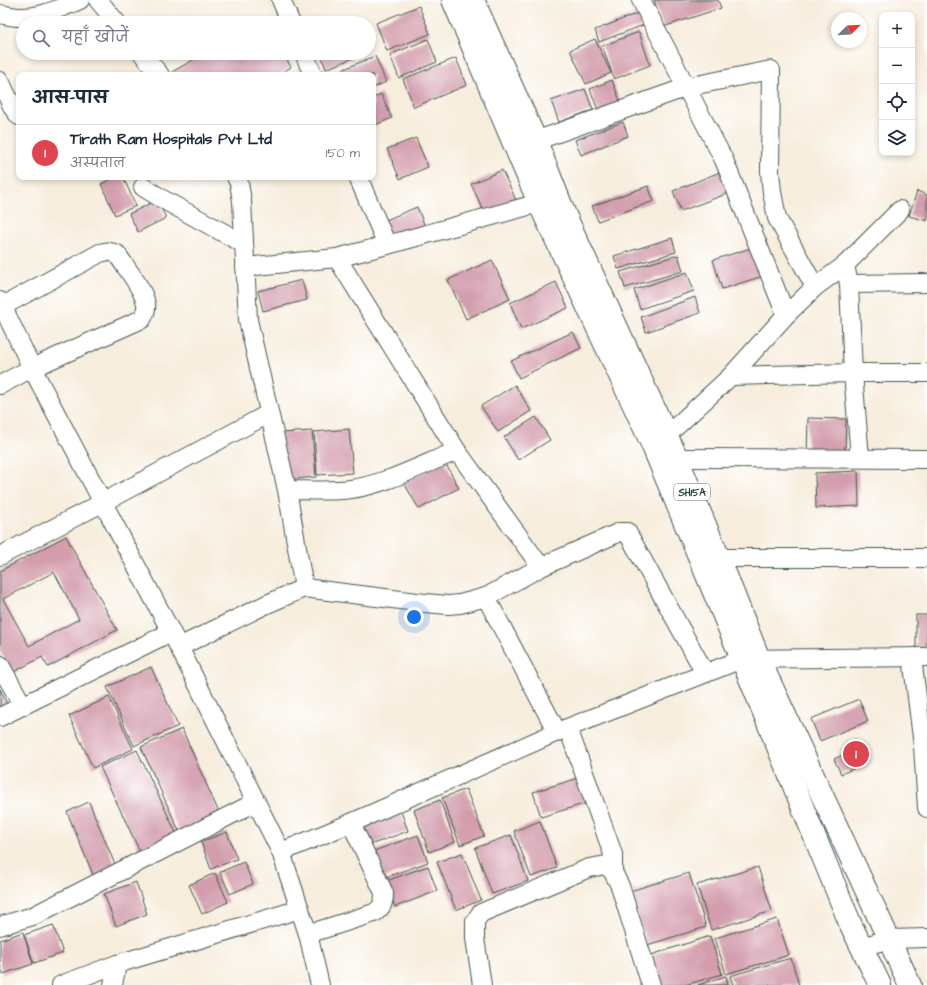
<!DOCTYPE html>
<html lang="hi">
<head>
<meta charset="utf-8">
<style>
	:root { --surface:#fff; --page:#f2f2f3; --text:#1f2937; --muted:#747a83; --line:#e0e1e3; --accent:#1f6fb2 }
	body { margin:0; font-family:"Architects Daughter","Playpen Sans Deva",sans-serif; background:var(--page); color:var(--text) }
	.controls { position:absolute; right:12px; top:12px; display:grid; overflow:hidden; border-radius:8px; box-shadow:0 2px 6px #0003 }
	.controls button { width:36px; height:36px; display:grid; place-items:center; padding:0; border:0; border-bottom:1px solid var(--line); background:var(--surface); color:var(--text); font:20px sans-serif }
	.compass { position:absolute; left:831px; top:12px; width:36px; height:36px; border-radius:50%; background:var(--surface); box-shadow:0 2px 6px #0003; rotate:66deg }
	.you { position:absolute; left:414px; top:617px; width:14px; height:14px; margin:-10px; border:3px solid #fff; border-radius:50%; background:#1a73e8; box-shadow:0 0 0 6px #1a73e833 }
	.badge { display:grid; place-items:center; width:26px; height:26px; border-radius:50%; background:var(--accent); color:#fff; font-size:13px; font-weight:700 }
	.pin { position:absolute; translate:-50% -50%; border:2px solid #fff; box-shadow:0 1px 4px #0006 }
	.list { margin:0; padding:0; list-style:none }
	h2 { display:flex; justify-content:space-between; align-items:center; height:52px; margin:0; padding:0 16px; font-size:17px }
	h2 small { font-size:13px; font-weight:400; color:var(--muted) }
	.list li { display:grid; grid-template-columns:26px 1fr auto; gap:12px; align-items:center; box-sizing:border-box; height:56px; padding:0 16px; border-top:1px solid var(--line) }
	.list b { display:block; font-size:15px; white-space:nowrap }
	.list p { margin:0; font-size:13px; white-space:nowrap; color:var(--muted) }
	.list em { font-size:13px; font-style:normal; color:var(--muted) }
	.icon { flex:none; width:22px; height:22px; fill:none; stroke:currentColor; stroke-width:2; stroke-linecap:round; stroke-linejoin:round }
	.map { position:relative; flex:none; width:927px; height:985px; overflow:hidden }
	.search { position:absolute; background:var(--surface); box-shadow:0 2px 6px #0003; left:16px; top:16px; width:360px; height:44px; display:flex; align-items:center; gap:10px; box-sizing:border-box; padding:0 14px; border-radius:22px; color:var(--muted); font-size:15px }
	.panel { position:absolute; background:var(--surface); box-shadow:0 2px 6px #0003; left:16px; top:72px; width:360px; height:108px; border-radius:8px }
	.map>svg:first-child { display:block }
	.building { fill:#d39dad; fill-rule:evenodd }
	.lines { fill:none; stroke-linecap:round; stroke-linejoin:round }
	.minor-casing { stroke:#3f574d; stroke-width:20 }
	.primary-casing { stroke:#3f574d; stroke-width:24 }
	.minor { stroke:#fff; stroke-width:18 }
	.primary { stroke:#fff; stroke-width:22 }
	.labels { text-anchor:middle; stroke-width:3; stroke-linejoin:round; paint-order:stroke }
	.shield { fill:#fff; stroke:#627771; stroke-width:1 }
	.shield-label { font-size:10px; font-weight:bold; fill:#1f3d34 }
</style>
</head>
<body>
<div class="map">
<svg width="927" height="985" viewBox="0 0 927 985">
	<rect width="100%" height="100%" fill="#fff"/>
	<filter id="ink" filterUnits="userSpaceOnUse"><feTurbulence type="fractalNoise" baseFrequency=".025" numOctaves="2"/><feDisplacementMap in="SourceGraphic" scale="8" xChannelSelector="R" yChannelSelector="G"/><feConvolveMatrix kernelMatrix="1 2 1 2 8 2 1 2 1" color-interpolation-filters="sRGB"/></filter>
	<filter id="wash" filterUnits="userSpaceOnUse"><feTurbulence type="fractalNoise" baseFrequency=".012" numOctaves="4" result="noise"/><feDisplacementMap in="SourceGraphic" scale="16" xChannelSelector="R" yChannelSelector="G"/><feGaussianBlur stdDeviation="0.9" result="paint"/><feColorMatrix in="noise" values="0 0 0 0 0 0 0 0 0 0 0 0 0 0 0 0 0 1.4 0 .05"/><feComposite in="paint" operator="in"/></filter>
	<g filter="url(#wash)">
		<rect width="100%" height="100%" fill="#f7eddd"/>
		<g id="blocks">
			<g class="building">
				<path d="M654 0H718L721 8 663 27Z"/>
				<path d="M419 6 430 34 387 51 376 23Z"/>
				<path d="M641 12 646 24 599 42 595 30Z"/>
				<path d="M639 32 650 65 614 79 602 46Z"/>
				<path d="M428 39 437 62 399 78 390 55Z"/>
				<path d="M595 39 611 73 586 84 570 50Z"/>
				<path d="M205 53H283L291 67 278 75H175L172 72Z"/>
				<path d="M320 53H359L360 55 326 69Z"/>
				<path d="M375 56 386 82 373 88V75H330Z"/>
				<path d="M456 58 467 85 414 107 403 79Z"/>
				<path d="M612 80 622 106 600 115 590 89Z"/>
				<path d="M585 89 593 110 559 122 551 101Z"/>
				<path d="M381 94 392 118 373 126V98Z"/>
				<path d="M623 122 628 136 581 155 575 140Z"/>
				<path d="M416 138 428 167 400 179 387 149Z"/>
				<path d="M502 170 516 200 485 214 471 184Z"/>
				<path d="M725 170 734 191 681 211 673 191Z"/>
				<path d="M115 177H123L136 206 115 215 101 184Z"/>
				<path d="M648 186 654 201 598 221 592 206Z"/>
				<path d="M917 191 927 195V221L909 216Z"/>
				<path d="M157 200 166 218 138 232 129 214Z"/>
				<path d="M417 207 426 229 391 238 381 222Z"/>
				<path d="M672 238 676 252 618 269 614 256Z"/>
				<path d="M754 247 763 276 722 289 713 260Z"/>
				<path d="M678 255 683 271 625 288 620 272Z"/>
				<path d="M492 260 510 299 466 319 448 280Z"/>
				<path d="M687 272 694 291 640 309 634 290Z"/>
				<path d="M302 280 307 300 263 311 258 291Z"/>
				<path d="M556 282 568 308 521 329 510 303Z"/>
				<path d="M695 297 700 313 646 332 641 317Z"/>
				<path d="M573 332 581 348 519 378 511 361Z"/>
				<path d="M515 385 531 411 498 432 481 406Z"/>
				<path d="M536 417 550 440 518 460 504 437Z"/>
				<path d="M808 418 846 419 845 454H807Z"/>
				<path d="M349 429 353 473 317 475 314 432Z"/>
				<path d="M312 431 316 477 285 480 281 433Z"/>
				<path d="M444 461 459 488 419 509 404 483Z"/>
				<path d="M858 471 859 506 816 508 815 473Z"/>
				<path d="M66 536 117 630 48 667 42 657 12 673 0 652V571ZM54 572 79 619 29 646 3 599Z"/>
				<rect x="916" y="615" width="11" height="37"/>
				<path d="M151 667 178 726 134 746 107 687Z"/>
				<path d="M0 689 7 704 0 708Z"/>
				<path d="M109 697 133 749 93 768 69 716Z"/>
				<path d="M859 699 868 721 820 741 811 719Z"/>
				<path d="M182 729 220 815 180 833 141 747Z"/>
				<path d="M858 748 865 764 841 774 834 759Z"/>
				<path d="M137 750 179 839 142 856 100 767Z"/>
				<path d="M582 777 590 802 541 817 533 792Z"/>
				<path d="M466 789 484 836 460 845 442 798Z"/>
				<path d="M440 800 455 842 429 852 414 810Z"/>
				<path d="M89 802 116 867 94 877 67 812Z"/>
				<path d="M399 806 408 831 370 845 361 821Z"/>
				<path d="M540 821 557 868 531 877 514 831Z"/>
				<path d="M227 832 237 859 211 869 201 842Z"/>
				<path d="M418 835 428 862 384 878 374 851Z"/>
				<path d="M511 835 528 881 492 894 475 848Z"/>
				<path d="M462 853 481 900 456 910 437 862Z"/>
				<path d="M244 862 253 884 230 894 220 872Z"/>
				<path d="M428 866 437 891 395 907 386 881Z"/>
				<path d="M758 867 772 911 711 930 697 885Z"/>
				<path d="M215 873 228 902 202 914 189 885Z"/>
				<path d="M689 873 706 927 647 945 630 891Z"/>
				<path d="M136 882 147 914 116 926 104 894Z"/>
				<path d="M777 919 789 955 726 974 715 938Z"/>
				<path d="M53 925 63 953 34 963 24 935Z"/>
				<path d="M23 932 33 964 3 974 0 965V940Z"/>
				<path d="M710 936 722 974 685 985H660L651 955Z"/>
				<path d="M791 958 799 985H733L730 976Z"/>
				<path d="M726 976 728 985H698Z"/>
			</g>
		</g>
	</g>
	<g filter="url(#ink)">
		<use href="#blocks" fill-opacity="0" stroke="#3f574d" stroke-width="1"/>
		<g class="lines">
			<defs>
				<g id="minor">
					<path d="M98 0 117 23"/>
					<path d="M281 0 291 23"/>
					<path d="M641 0 724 160 786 315"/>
					<path d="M0 14C6 15 13 17 19 17 41 18 60 8 80 0"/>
					<path d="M142 53 160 75"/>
					<path d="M304 53 313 75"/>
					<path d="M0 81 13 108 19 116"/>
					<path d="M524 145 687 87 771 70 770 172 772 192 777 218 815 287"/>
					<path d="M236 177 239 183 242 201 248 320 287 490 304 588"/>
					<path d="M358 177 387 245"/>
					<path d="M143 187 164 200 244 244"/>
					<path d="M337 258 457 451 541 567"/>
					<path d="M845 265 849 284 853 373 860 458"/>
					<path d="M245 267 337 258 391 244 539 203"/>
					<path d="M849 284 927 283"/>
					<path d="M0 301 32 368 179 647 281 852 308 934 320 985"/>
					<path d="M731 376 853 373H927"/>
					<path d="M0 385 32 368 142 319C145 314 147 310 146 304 143 288 126 268 117 254 110 251 107 251 100 253L3 306"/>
					<path d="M656 442 666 436 731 376 786 315 815 287 845 265 900 210"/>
					<path d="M677 458 927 459"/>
					<path d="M287 490C307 490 331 492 351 489 384 485 426 463 457 451"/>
					<path d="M0 556 102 503 268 414"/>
					<path d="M719 558H927"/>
					<path d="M486 597 557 732"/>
					<path d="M179 647 267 604 304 588 425 603 448 605 460 604 486 597 541 567 620 532H627L631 539 705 673"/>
					<path d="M912 657 923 746 927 808"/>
					<path d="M0 665 23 706"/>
					<path d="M0 717 171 632"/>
					<path d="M568 728 613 854V872"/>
					<path d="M281 852 351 823 557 732 742 659 927 657"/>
					<path d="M0 926 33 916 256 802"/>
					<path d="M308 934 374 913C382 908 384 903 384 893L351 823"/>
					<path d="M861 947 890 939 927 938"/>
					<path d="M61 985 117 964 300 909"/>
					<path d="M113 985 117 964"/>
					<path d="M482 985 475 938V921L481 913 589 868 606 865 613 872 620 886 651 985"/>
				</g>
				<g id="primary">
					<path d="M453 0 539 203 652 444 742 659 850 923 880 985"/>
					<path d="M473 0 536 141 565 215 677 458 719 558 759 659 910 985"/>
				</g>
			</defs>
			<use href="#minor" class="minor-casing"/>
			<use href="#primary" class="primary-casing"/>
			<use href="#minor" class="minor"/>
			<use href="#primary" class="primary"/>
		</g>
	</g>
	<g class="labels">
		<rect class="shield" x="674" y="484" width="36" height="16" rx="3"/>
		<g class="shield-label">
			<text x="692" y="496">SH15A</text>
		</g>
	</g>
</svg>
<div class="controls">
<button>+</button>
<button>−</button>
<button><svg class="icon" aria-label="locate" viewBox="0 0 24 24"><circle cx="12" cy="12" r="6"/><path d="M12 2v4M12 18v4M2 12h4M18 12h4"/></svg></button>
<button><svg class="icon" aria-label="layers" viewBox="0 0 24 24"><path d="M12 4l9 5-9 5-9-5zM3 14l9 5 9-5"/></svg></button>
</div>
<svg class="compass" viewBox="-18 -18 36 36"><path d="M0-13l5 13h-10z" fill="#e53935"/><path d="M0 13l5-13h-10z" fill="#747a83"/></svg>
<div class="you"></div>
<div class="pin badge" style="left:856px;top:754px;background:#e0444e">1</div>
<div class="search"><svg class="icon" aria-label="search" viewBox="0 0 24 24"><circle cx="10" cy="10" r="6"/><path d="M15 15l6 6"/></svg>यहाँ खोजें</div>
<section class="panel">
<h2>आस-पास<small></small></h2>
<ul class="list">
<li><span class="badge" style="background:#e0444e">1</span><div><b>Tirath Ram Hospitals Pvt Ltd</b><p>अस्पताल</p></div><em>150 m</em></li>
</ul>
</section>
</div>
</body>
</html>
